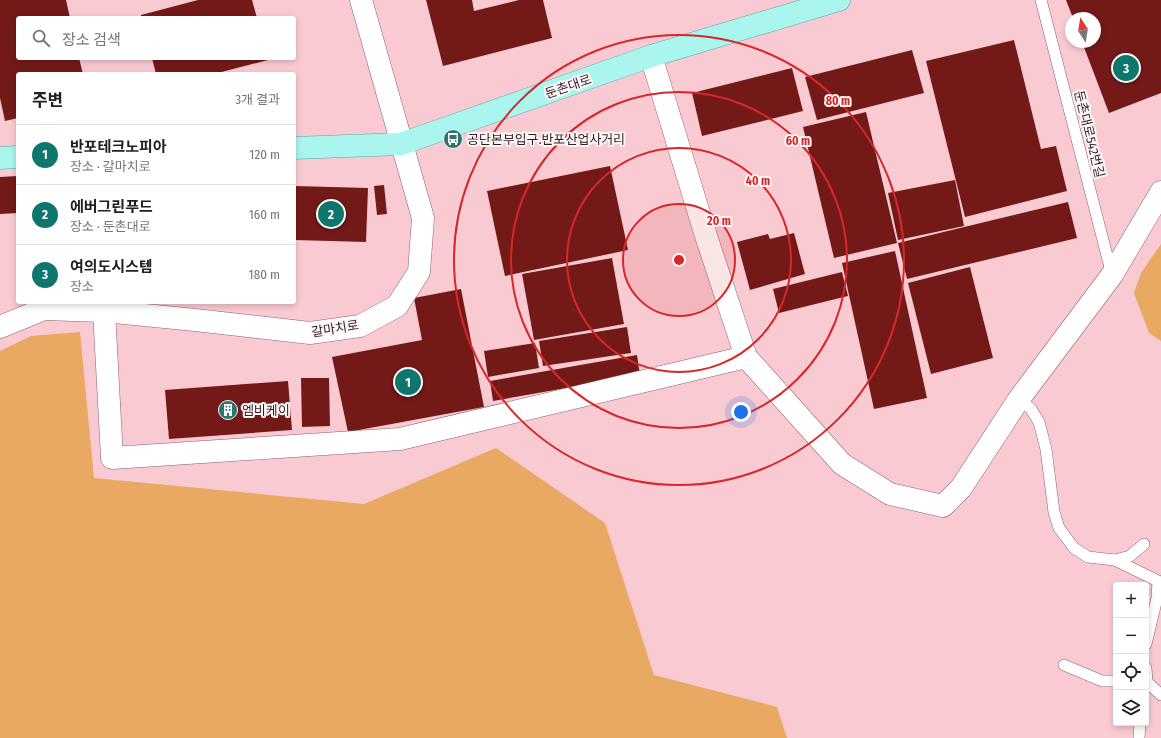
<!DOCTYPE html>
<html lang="ko">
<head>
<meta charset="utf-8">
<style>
	:root { --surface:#fff; --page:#f6f6f6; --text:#202124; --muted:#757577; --line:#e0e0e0; --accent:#0f766e }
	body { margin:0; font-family:"Fira Sans Condensed","Noto Sans KR",sans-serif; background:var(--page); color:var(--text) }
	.controls { position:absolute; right:12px; bottom:12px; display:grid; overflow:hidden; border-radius:4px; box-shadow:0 2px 6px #0003 }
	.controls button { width:36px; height:36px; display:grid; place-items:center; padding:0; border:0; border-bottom:1px solid var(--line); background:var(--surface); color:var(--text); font:20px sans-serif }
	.compass { position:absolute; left:1065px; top:12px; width:36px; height:36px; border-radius:50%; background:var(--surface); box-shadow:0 2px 6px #0003; rotate:348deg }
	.you { position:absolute; left:741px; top:412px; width:14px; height:14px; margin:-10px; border:3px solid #fff; border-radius:50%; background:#1a73e8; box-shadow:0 0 0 6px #1a73e833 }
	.badge { display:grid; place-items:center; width:26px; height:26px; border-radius:50%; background:var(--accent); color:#fff; font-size:13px; font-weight:700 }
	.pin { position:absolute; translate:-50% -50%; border:2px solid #fff; box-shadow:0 1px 4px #0006 }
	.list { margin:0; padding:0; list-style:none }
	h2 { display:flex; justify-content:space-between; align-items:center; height:52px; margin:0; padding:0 16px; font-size:17px }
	h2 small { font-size:13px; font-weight:400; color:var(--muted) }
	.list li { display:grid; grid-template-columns:26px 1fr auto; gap:12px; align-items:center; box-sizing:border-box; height:60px; padding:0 16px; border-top:1px solid var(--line) }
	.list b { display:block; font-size:15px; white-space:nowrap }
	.list p { margin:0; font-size:13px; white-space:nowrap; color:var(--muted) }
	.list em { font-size:13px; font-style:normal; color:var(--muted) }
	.icon { flex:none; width:22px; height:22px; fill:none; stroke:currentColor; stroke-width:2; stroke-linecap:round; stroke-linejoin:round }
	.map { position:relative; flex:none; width:1161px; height:738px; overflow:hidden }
	.search { position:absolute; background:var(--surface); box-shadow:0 2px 6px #0003; left:16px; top:16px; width:280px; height:44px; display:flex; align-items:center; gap:10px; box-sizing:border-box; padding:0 14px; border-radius:4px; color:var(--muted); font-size:15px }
	.panel { position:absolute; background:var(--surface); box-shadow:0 2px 6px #0003; left:16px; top:72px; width:280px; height:232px; border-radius:4px }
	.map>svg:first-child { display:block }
	.green { fill:#eaa963 }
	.building { fill:#731a19 }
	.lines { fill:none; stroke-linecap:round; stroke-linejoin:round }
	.service-casing { stroke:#935f6a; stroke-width:12 }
	.minor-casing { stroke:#935f6a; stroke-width:23 }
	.primary-casing { stroke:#5ba69f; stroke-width:23 }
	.service { stroke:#fff; stroke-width:11 }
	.minor { stroke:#fff; stroke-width:22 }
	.primary { stroke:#aaf5ee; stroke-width:22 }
	.ring { fill:none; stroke:#d62828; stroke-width:2 }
	.labels { text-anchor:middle; stroke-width:4; stroke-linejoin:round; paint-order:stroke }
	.street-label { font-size:13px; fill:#331d22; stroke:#fdf7f8 }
	.poi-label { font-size:13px; fill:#331d22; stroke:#fdf7f8; text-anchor:start }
	.centre { fill:#d62828; stroke:#fdf7f8; stroke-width:2 }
	.ring-label { font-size:12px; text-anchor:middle; font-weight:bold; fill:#d62828; stroke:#fdf7f8; stroke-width:4; stroke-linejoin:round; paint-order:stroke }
</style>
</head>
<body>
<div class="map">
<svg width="1161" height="738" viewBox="0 0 1161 738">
	<rect width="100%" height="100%" fill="#f9cad2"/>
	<g class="green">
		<path d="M1161 244V341L1149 333 1134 293 1141 273Z"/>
		<path d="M80 332 94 478 364 504 496 448 605 523 654 675 777 707 787 738H0V351L31 336Z"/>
	</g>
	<g class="building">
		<path d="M0 0H66L70 18H18V58H79L83 74H18V118L5 121 0 98Z"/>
		<path d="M198 0H252L257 18H141V15Z"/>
		<path d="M426 0H472L474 11 519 0H543L552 38 443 66Z"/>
		<path d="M1066 0H1161V93L1109 113 1082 42H1095V18H1073Z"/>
		<path d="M1014 40 1041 149 1056 146 1067 191 965 217 926 61Z"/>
		<path d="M912 50 924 93 817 120 805 77Z"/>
		<path d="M152 58H267L268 60 214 74H156Z"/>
		<path d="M792 68 803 111 702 136 692 93Z"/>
		<path d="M866 112 897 243 834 258 803 127Z"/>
		<path d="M610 166 628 250 505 276 487 191Z"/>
		<path d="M18 176V213L0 214V177Z"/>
		<path d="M955 180 964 226 898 240 888 193Z"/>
		<path d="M384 185 387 214 377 215 374 186Z"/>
		<path d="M294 186 368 188 366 242 294 240Z"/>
		<path d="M1068 202 1077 238 907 279 898 243Z"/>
		<path d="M794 233 805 274 750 290 737 242 768 234 770 239Z"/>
		<path d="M895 251 927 398 874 409 842 263Z"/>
		<path d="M612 258 624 324 534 340 522 274Z"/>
		<path d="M970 267 993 358 931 374 908 283Z"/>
		<path d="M842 272 848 296 779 313 773 289Z"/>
		<path d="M461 289 484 407 348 432 332 357 422 340 414 298Z"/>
		<path d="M627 327 631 353 543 366 539 341Z"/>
		<path d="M535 343 539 368 488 377 484 351Z"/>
		<path d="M637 355 640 375 493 401 490 381Z"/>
		<path d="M301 378H329L330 426 302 427Z"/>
		<path d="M288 381 292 430 169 439 165 390Z"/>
	</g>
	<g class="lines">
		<defs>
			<g id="service">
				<path d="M1041 0 1112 275"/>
				<path d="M1019 399 1031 409 1039 422 1046 449 1054 512 1059 528 1074 548 1088 557 1115 560 1130 556 1144 544"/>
				<path d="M1115 560 1158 581 1157 598 1146 644"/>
				<path d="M1064 665 1102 681H1116"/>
				<path d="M1146 668 1147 682 1161 695"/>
				<path d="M1139 738 1140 723"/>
			</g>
			<g id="minor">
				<path d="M651 56 706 236 746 357 842 464 890 494 943 506 961 488 1019 399 1112 275 1161 192"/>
				<path d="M104 311 112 458 400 439 746 357"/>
				<path d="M0 327 44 309 104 311 195 320 310 333 360 326 397 306 419 272 423 218 361 0"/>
			</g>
			<g id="primary">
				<path d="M294 148 401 144 651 56 839 0"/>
				<path d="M0 158 18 157"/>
			</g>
		</defs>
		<use href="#service" class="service-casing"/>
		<use href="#minor" class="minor-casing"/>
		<use href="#primary" class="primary-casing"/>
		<use href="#service" class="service"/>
		<use href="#minor" class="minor"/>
		<use href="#primary" class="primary"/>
	</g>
	<circle cx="679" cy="260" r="56" fill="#d62828" fill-opacity=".12"/>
	<g class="ring">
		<circle cx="679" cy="260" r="56"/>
		<circle cx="679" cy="260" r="112"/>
		<circle cx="679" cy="260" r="168"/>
		<circle cx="679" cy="260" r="225"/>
	</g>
	<defs>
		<symbol id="bus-disc" viewBox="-11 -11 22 22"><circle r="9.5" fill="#2d756e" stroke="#fdf7f8"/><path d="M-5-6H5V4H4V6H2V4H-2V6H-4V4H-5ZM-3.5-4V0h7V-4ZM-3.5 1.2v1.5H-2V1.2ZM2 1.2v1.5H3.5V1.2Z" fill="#fff"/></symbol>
		<symbol id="building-disc" viewBox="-11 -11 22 22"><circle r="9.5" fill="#2d756e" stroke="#fdf7f8"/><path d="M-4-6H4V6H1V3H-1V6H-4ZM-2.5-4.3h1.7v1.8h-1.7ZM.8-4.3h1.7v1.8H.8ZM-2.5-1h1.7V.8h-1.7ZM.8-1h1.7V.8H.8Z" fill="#fff"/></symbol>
	</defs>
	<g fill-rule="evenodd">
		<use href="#bus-disc" x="442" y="128" width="22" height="22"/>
		<use href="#building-disc" x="217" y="399" width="22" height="22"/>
	</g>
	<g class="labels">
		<g class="street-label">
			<text transform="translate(568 86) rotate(-19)" y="5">둔촌대로</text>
			<text transform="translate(1090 134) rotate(76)" y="5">둔촌대로542번길</text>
			<text transform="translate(335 328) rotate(-9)" y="5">갈마치로</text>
		</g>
		<g class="poi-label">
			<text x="467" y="144">공단본부입구.반포산업사거리</text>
			<text x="242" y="415">엠비케이</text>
		</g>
	</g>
	<circle cx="679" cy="260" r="6" class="centre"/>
	<g class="ring-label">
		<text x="838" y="105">80 m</text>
		<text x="798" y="145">60 m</text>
		<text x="758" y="185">40 m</text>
		<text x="719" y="225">20 m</text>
	</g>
</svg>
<div class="controls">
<button>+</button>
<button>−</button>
<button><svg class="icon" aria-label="locate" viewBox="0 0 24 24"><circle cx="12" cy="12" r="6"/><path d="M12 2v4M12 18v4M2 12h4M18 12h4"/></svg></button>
<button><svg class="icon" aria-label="layers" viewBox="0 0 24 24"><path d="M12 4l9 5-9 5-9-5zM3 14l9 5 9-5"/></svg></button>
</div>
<svg class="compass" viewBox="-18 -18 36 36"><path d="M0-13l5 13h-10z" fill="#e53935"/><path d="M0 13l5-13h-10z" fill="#757577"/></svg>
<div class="you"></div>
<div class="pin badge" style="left:408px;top:382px">1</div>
<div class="pin badge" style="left:331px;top:214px">2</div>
<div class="pin badge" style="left:1126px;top:68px">3</div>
<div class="search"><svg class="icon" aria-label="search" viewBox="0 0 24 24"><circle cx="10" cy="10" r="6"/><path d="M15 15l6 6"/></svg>장소 검색</div>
<section class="panel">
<h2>주변<small>3개 결과</small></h2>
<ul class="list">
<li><span class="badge">1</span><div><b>반포테크노피아</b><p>장소 · 갈마치로</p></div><em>120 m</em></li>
<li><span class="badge">2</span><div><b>에버그린푸드</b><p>장소 · 둔촌대로</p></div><em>160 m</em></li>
<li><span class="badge">3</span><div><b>여의도시스템</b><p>장소</p></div><em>180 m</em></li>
</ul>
</section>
</div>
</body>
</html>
